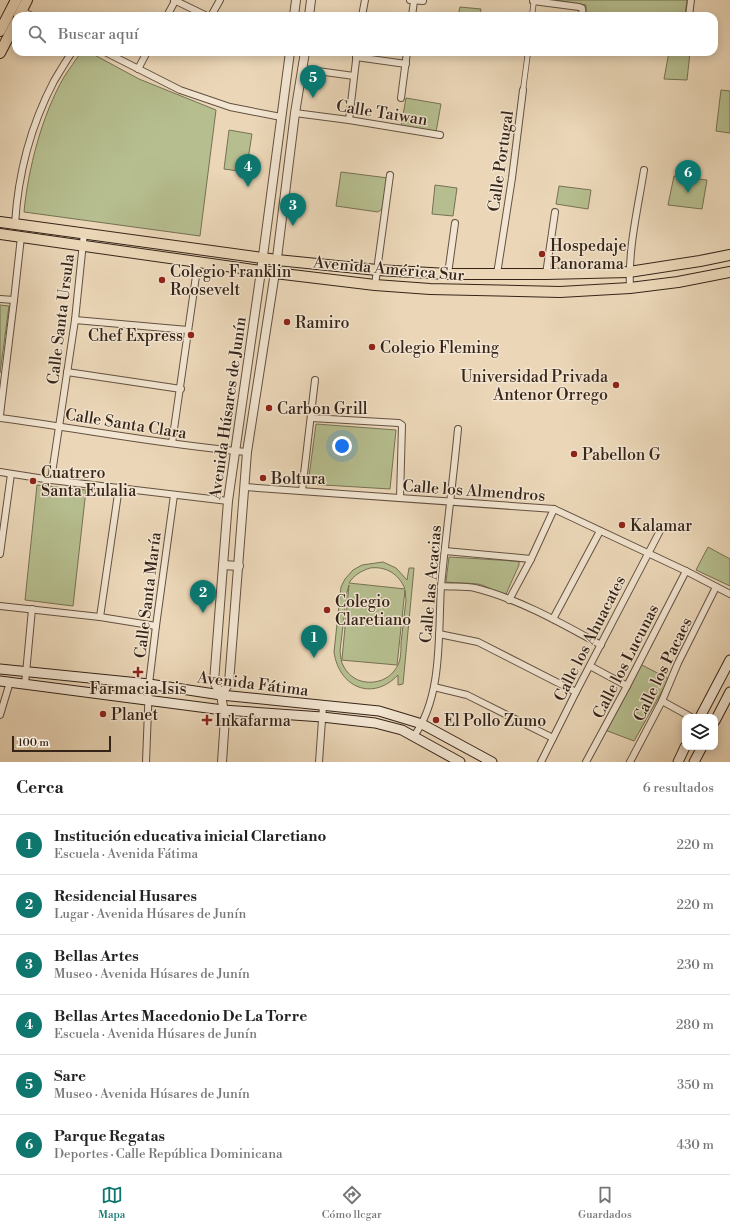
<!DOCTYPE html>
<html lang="es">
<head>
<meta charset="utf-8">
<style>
	:root { --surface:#fff; --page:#f2f2f2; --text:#222; --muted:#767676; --line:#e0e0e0; --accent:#0f766e }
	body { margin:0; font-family:"Libre Bodoni",serif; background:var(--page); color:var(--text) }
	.controls { position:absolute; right:12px; bottom:12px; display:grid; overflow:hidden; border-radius:8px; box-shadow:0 2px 10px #0003 }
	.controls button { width:36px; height:36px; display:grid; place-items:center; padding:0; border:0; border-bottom:1px solid var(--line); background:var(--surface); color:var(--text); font:20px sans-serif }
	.scale { position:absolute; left:12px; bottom:10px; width:99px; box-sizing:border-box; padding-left:4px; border:2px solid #362419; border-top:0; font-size:11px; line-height:14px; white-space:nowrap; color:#362419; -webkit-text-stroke:3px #f2e5d1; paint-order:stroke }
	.you { position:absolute; left:342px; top:446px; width:14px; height:14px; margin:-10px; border:3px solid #fff; border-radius:50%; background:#1a73e8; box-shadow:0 0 0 6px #1a73e833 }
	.badge { display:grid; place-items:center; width:26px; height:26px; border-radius:50%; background:var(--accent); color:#fff; font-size:13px; font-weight:700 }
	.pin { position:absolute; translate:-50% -33px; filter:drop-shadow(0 1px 2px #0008) }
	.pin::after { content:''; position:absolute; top:21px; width:14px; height:12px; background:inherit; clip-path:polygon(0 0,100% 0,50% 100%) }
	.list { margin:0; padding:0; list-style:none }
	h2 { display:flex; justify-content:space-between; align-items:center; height:52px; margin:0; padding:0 16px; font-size:17px }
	h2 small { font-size:13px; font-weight:400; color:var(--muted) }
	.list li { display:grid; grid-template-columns:26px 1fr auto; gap:12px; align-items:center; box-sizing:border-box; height:60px; padding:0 16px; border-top:1px solid var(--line) }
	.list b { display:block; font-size:15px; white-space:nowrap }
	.list p { margin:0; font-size:13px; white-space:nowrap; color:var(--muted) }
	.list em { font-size:13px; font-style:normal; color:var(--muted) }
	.icon { flex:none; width:22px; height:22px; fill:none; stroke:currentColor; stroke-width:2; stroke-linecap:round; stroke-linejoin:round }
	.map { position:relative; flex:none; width:730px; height:762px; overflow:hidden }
	.search { position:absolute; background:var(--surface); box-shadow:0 2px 10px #0003; left:12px; right:12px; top:12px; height:44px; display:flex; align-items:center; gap:10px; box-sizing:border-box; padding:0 14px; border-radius:12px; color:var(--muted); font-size:15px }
	.sheet { height:412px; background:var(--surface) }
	nav { display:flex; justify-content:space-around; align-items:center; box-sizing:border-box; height:56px; border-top:1px solid var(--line); background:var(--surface); font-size:11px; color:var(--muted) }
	nav a { display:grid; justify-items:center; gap:2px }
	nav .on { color:var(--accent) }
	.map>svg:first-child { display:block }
	.green { fill:#b6be8f; stroke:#767154; fill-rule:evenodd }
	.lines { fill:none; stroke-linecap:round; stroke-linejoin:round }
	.pedestrian-casing { stroke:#635141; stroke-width:6 }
	.minor-casing { stroke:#635141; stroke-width:8 }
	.tertiary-casing { stroke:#635141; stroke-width:10 }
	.secondary-casing { stroke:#362419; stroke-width:11 }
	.primary-casing { stroke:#362419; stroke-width:12 }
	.pedestrian { stroke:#f2e5d1; stroke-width:4.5 }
	.minor { stroke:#f2e5d1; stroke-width:6 }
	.tertiary { stroke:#f2e5d1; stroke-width:8 }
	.secondary { stroke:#f2e5d1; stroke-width:9 }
	.primary { stroke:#ebd7b8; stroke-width:10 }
	.poi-dot { fill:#8f2418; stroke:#f2e5d1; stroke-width:1.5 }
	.labels { text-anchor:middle; stroke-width:3; stroke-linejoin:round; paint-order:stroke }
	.street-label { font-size:16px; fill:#362419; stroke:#f2e5d1 }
	.poi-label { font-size:16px; fill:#362419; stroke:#f2e5d1; text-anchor:start }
</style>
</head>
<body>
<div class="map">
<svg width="730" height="762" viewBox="0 0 730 762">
	<rect width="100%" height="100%" fill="#ebd7b8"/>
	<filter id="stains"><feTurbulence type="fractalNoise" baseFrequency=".005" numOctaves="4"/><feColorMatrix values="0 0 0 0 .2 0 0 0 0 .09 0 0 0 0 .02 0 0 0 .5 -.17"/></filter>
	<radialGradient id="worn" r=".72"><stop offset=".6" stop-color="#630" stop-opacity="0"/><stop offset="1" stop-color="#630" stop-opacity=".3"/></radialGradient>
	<g class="green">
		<path d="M555 0H687L685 16H586V5Z"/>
		<path d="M460 7 481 9 480 16H458Z"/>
		<path d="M81 52H89L139 79 216 110 200 236 24 212C28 169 42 115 64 77 69 69 76 60 81 52Z"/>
		<path d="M669 52H690L687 80 664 79Z"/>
		<path d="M721 90 730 91V133L716 131Z"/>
		<path d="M406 98 441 104 436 132 401 126Z"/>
		<path d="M229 130 252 134 246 172 224 169Z"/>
		<path d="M341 172 388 178 382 209 378 212 336 206Z"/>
		<path d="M674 176 707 180 702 209 668 205Z"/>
		<path d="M435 185 457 188 453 216 432 214Z"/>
		<path d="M559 186 591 190 588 209 556 204Z"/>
		<path d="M0 305 9 306 0 373Z"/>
		<path d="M316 424 396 430 390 489 308 484Z"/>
		<path d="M37 485 86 490 73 606 25 600Z"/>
		<path d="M708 547 730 559V586L696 570Z"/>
		<path d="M449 557 515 561 519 562V565L506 594C497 594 488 586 478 584 468 583 457 583 446 582Z"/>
		<path d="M383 562 396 568 407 580 409 568H414L403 684 398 685V675C372 702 339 687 334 652L341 587 345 579 353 570 362 565ZM370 568C386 566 399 574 405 589L349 583C354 575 361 571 370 568ZM349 585 342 659H341L340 651 347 592ZM405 590 406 600C404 614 403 629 401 643 401 650 401 659 398 665 391 679 376 685 361 681 351 678 344 670 341 660L397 665Z"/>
		<path d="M640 664 669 679 634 741 605 730Z"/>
	</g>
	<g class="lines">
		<defs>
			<g id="pedestrian">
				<path d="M22 10 34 16"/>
				<path d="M532 16 534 0"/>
				<path d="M523 90 528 52"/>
			</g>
			<g id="minor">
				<path d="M174 0 207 16"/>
				<path d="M410 0 423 1V0"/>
				<path d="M533 1 579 7 582 8 583 16"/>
				<path d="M34 16H35"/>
				<path d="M167 16 175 1"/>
				<path d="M211 16 220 0"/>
				<path d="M362 16 365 0"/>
				<path d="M412 16 414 1"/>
				<path d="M689 16 691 0"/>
				<path d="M105 52 180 90 230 107 281 117"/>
				<path d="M356 57 406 64"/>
				<path d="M138 69 147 52"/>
				<path d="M303 69 354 76"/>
				<path d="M401 98 407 52"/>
				<path d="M295 113 349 120 440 135"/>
				<path d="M349 120 357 52"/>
				<path d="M15 224C18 174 31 125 54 81 60 71 66 61 72 52"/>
				<path d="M448 274 455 223"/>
				<path d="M497 274 512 178 523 90"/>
				<path d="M546 274 555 212"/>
				<path d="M375 285 390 175"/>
				<path d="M630 288C628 248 638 208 644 170"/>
				<path d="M0 299 14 300"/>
				<path d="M75 320 188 330"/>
				<path d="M67 372 181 389"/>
				<path d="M0 415 14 300 21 237"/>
				<path d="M0 418C83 429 164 445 247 452"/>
				<path d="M311 418 399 423 402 425 400 498"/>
				<path d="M172 443 198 262"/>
				<path d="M0 472 51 480 228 501"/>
				<path d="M51 480 75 320 84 233"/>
				<path d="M245 487 554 509 686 571 730 594"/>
				<path d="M302 491 315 380"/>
				<path d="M445 551 531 559"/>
				<path d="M0 554 11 474"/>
				<path d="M441 586C452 587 465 586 475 588 519 599 561 623 601 645"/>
				<path d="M509 600 531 559 554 509"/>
				<path d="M0 606 100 617 156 626"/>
				<path d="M100 617 119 487"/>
				<path d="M553 619 600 531"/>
				<path d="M439 634 478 642 576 692"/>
				<path d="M590 666 627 686"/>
				<path d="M25 684 32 609"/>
				<path d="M434 687 467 695 553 738"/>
				<path d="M662 701 691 717"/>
				<path d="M0 715 10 682"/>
				<path d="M414 736C443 696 438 634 441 586 446 534 453 481 458 429"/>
				<path d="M146 762 149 684 156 626 174 495"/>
				<path d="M319 762 323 706"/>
				<path d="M541 762 576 692 662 527"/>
				<path d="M586 762 627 686 686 571"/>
				<path d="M630 762 662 701 678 663 716 587"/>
			</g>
			<g id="tertiary">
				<path d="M294 16 296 0"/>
				<path d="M309 16 311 0"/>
				<path d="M223 565 239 566"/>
				<path d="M221 695 229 683 247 452 276 266 295 113 305 52"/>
				<path d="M222 762 225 718 221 695 214 682 228 501 261 271 290 52"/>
			</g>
			<g id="secondary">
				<path d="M0 669 149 684 221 695 379 711 422 724 492 762"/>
				<path d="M0 681 223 710 322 717 375 723 402 730 460 762"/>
				<path d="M700 717 730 660"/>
				<path d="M715 721 730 692"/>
				<path d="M678 762 685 747"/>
				<path d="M694 762 702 747"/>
			</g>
			<g id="primary">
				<path d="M19 16 27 0"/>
				<path d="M0 31 16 0"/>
				<path d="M0 53 16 22"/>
				<path d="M0 222 277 260 377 270 448 274H546L629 272 700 261 730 255"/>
				<path d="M0 234 275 273 375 285 430 289 560 292 630 288 678 282 730 272"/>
			</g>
		</defs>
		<use href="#pedestrian" class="pedestrian-casing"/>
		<use href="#minor" class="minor-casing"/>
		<use href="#tertiary" class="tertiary-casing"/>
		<use href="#secondary" class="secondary-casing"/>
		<use href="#primary" class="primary-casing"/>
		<use href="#pedestrian" class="pedestrian"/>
		<use href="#minor" class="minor"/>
		<use href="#tertiary" class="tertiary"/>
		<use href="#secondary" class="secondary"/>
		<use href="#primary" class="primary"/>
	</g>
	<g class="poi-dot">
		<circle cx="542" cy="254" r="4"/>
		<circle cx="162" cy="280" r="4"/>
		<circle cx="287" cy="322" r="4"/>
		<circle cx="191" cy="335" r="4"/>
		<circle cx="372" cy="347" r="4"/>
		<circle cx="616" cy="385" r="4"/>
		<circle cx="269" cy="408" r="4"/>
		<circle cx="574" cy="454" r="4"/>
		<circle cx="263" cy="478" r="4"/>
		<circle cx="33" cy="481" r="4"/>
		<circle cx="622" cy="525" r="4"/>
		<circle cx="327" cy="610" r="4"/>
		<path d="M136 666h4v4h4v4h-4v4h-4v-4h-4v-4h4z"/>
		<circle cx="103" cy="714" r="4"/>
		<path d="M205 714h4v4h4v4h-4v4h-4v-4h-4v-4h4z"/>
		<circle cx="436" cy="720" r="4"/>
	</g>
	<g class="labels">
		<g class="street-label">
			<text transform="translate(382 112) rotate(9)" y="6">Calle Taiwan</text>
			<text transform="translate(500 161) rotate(-82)" y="6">Calle Portugal</text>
			<text transform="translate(389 268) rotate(5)" y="6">Avenida América Sur</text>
			<text transform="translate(60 319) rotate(-83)" y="6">Calle Santa Ursula</text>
			<text transform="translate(227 408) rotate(-82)" y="6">Avenida Húsares de Junín</text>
			<text transform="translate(126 423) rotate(9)" y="6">Calle Santa Clara</text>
			<text transform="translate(474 490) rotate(4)" y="6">Calle los Almendros</text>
			<text transform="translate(430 584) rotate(-85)" y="6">Calle las Acacias</text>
			<text transform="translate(147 595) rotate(-83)" y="6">Calle Santa María</text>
			<text transform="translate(589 638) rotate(-63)" y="6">Calle los Ahuacates</text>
			<text transform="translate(625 661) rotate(-63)" y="6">Calle los Lucunas</text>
			<text transform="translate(662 669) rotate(-64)" y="6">Calle los Pacaes</text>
			<text transform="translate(253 683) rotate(7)" y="6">Avenida Fátima</text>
		</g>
		<g class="poi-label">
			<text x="550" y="251">Hospedaje<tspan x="550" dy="18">Panorama</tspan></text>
			<text x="170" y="277">Colegio Franklin<tspan x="170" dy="18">Roosevelt</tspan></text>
			<text x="295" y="328">Ramiro</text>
			<text x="183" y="341" text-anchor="end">Chef Express</text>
			<text x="380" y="353">Colegio Fleming</text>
			<text x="608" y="382" text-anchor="end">Universidad Privada<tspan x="608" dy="18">Antenor Orrego</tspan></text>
			<text x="277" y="414">Carbon Grill</text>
			<text x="582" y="460">Pabellon G</text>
			<text x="41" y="478">Cuatrero<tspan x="41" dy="18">Santa Eulalia</tspan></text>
			<text x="271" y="484">Boltura</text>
			<text x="630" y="531">Kalamar</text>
			<text x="335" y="607">Colegio<tspan x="335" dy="18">Claretiano</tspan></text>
			<text x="138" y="694" text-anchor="middle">Farmacia Isis</text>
			<text x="111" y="720">Planet</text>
			<text x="215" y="726">Inkafarma</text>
			<text x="444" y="726">El Pollo Zumo</text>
		</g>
	</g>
	<rect width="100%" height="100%" filter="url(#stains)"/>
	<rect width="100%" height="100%" fill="url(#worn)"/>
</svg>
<div class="controls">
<button><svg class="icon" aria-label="layers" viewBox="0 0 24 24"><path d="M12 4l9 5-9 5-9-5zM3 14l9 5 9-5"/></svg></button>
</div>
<div class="scale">100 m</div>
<div class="you"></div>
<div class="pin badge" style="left:314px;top:658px">1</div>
<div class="pin badge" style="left:203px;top:613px">2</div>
<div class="pin badge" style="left:293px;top:226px">3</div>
<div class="pin badge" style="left:248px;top:187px">4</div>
<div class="pin badge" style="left:313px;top:98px">5</div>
<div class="pin badge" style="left:688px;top:193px">6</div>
<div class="search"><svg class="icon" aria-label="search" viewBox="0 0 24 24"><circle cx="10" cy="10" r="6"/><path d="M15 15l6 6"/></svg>Buscar aquí</div>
</div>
<section class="sheet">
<h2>Cerca<small>6 resultados</small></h2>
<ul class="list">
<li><span class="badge">1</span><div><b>Institución educativa inicial Claretiano</b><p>Escuela · Avenida Fátima</p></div><em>220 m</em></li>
<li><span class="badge">2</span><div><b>Residencial Husares</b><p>Lugar · Avenida Húsares de Junín</p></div><em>220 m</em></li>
<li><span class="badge">3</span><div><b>Bellas Artes</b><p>Museo · Avenida Húsares de Junín</p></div><em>230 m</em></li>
<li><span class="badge">4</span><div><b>Bellas Artes Macedonio De La Torre</b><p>Escuela · Avenida Húsares de Junín</p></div><em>280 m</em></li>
<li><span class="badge">5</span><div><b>Sare</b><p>Museo · Avenida Húsares de Junín</p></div><em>350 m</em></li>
<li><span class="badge">6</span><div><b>Parque Regatas</b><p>Deportes · Calle República Dominicana</p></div><em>430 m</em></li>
</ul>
</section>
<nav>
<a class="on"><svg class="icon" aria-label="map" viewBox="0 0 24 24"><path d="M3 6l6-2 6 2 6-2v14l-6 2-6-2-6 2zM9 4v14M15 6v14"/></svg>Mapa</a>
<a><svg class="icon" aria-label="directions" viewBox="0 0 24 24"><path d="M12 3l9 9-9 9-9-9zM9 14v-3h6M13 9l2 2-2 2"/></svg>Cómo llegar</a>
<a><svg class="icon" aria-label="saved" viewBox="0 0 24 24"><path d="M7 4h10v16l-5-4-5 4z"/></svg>Guardados</a>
</nav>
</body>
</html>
